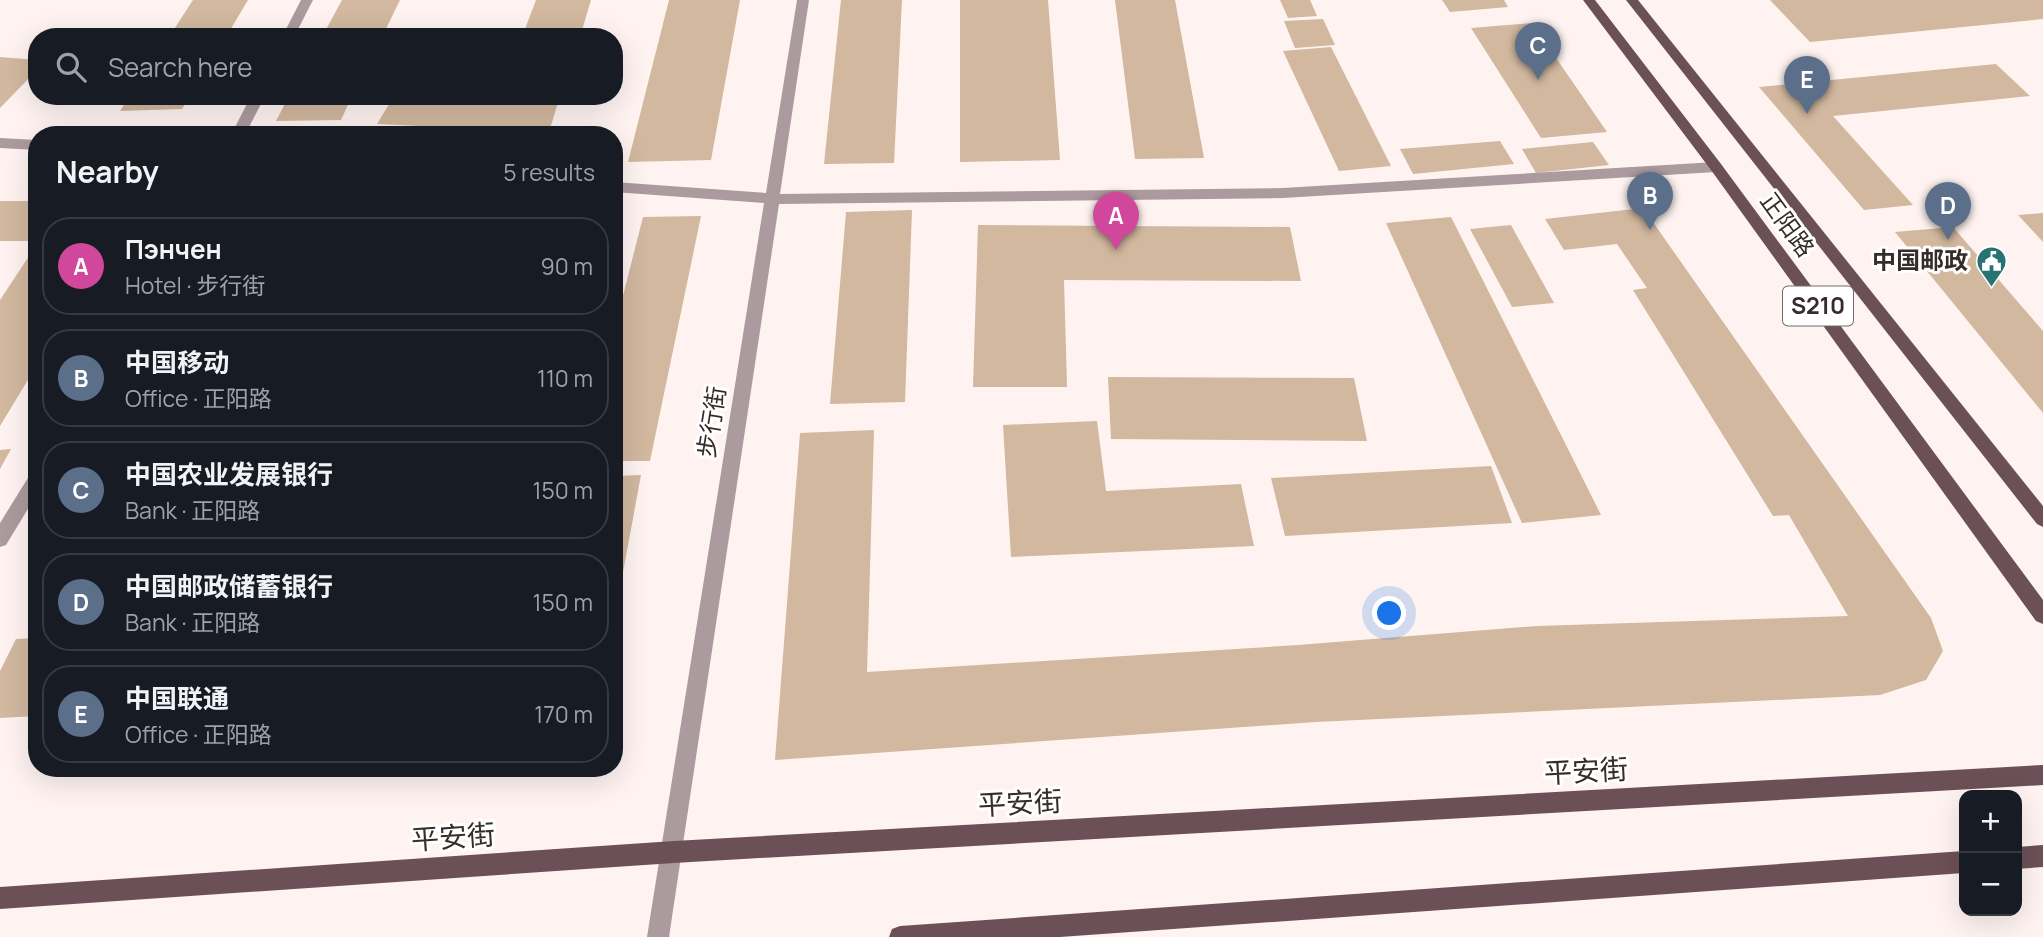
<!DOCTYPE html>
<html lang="en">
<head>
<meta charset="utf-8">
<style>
	:root { --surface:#171b24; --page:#20242c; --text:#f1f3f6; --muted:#9ea1a6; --line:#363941; --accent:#2563eb }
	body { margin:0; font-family:Manrope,"Noto Sans SC",sans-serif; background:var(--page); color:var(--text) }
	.controls { position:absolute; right:21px; bottom:21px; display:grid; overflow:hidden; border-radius:14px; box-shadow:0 7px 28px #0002 }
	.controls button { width:63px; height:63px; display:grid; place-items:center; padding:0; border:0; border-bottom:2px solid var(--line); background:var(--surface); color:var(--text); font:35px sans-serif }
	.you { position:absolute; left:1390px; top:614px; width:24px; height:24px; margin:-18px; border:5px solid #fff; border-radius:50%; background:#1a73e8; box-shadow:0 0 0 10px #1a73e833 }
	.badge { display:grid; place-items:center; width:46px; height:46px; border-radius:50%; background:var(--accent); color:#fff; font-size:23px; font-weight:700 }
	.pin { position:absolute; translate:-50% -58px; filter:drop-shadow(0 2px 4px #0008) }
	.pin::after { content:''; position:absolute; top:37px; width:24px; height:21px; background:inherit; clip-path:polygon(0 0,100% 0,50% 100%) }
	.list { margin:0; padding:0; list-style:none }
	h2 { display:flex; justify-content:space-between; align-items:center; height:91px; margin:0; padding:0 28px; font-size:30px }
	h2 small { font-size:23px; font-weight:400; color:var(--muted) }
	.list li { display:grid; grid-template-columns:46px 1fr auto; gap:21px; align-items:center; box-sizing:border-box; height:98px; margin:0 14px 14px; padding:0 14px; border:2px solid var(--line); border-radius:28px }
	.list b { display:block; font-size:26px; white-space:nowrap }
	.list p { margin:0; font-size:23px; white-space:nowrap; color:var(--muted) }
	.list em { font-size:23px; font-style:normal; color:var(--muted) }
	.icon { flex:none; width:38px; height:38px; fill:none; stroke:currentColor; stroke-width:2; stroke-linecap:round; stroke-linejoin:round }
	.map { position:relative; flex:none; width:2043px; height:937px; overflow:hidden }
	.search { position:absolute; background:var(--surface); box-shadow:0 7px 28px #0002; left:28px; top:28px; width:595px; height:77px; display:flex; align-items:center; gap:18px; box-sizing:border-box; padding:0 24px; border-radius:28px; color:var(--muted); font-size:26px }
	.panel { position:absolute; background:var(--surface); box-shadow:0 7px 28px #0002; left:28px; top:126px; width:595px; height:651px; border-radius:28px }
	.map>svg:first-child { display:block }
	.building { fill:#d1b89f }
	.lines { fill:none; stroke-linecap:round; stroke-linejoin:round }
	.minor { fill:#ab9a9e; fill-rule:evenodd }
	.major { fill:#6c5057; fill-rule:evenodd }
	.labels { text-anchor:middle; stroke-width:6; stroke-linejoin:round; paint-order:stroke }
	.shield { fill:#fff; stroke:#726b6a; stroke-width:2 }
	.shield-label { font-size:23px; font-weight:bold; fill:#362c2a }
	.street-label { font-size:24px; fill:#362c2a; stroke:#fff }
	.poi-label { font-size:24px; font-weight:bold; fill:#362c2a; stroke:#fff; text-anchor:end }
	.near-street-label { font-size:28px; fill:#362c2a; stroke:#fff }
</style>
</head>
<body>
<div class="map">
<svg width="2043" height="937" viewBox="0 0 2043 937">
	<rect width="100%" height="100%" fill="#fef3f0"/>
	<g class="building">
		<path d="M193 0H248L226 37H169Z"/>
		<path d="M342 0H400L382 37H322Z"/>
		<path d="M536 0H591L580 37H522Z"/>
		<path d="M669 0H740L711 160 628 162Z"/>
		<path d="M841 0H902L894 163 824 164Z"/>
		<path d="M960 0H1048L1060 160 960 162Z"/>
		<path d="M1115 0H1175L1204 158 1135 159Z"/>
		<path d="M1280 0H1310L1317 16 1288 18Z"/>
		<path d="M1442 0H1504L1508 7 1450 12Z"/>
		<path d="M1770 0H2043V19L1810 42Z"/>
		<path d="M1323 19 1335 45 1295 48 1284 21Z"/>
		<path d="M1532 23 1607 132 1541 138 1471 28Z"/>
		<path d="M1331 47 1391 166 1339 171 1283 51Z"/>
		<path d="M0 57 37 60V70L0 108Z"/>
		<path d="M1996 64 2030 96 1833 116 1913 205 1864 210 1759 87Z"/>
		<path d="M130 96H190L182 109 120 111Z"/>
		<path d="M289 96H352L341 120 276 121Z"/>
		<path d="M394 96H560L549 132 377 124Z"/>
		<path d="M1500 141 1514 164 1413 174 1400 149Z"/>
		<path d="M1593 142 1609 165 1536 173 1522 149Z"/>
		<rect x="0" y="201" width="37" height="40"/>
		<path d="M1643 208 1931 618 1943 651 1926 680 1880 695 1316 722 775 760 800 433 874 430 867 672 1298 645 1537 626 1848 616 1789 515 1773 516 1633 290 1647 288 1617 244 1564 250 1545 219Z"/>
		<path d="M912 210 905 402 830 404 846 212Z"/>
		<path d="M2043 213V242L2018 215Z"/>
		<path d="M701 216 650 461H614V331L643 217Z"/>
		<path d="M1451 217 1565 443 1601 515 1522 523 1386 223Z"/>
		<path d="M978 225 1290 227 1301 281 1064 280 1067 387H973Z"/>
		<path d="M1511 225 1554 303 1512 307 1470 229Z"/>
		<path d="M1953 227 2043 331V413L1895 232Z"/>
		<path d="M37 244V365L0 426V300Z"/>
		<path d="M1108 377 1354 378 1367 441 1111 439Z"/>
		<path d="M1097 421 1106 491 1241 484 1254 546 1011 557 1003 425Z"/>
		<path d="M11 449 0 469V450Z"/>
		<path d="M1491 466 1512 523 1285 536 1271 478Z"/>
		<path d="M641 475 616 610H614V476Z"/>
		<path d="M37 638V716L0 718V671L16 639Z"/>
	</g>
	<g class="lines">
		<g class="minor">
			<path d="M301 0H313L294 37H282Z"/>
			<path d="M797 0H809L780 194 1283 188 1716 162 1723 167 1716 172 1283 198 779 204 669 937H647L764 203 614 192V182L766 193Z"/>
			<path d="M251 96H265L245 135H231Z"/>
			<path d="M0 138 37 140V150L0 148Z"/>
			<path d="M37 471V494L6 545 0 547V523L31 473Z"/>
		</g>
		<g class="major">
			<path d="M1583 0H1595L1721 164 2043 600V624L2036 621 1711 170Z"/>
			<path d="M1626 0H1638L2043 506V527L2037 524Z"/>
			<path d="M2043 765V785L674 863 0 909V887L674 841Z"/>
			<path d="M2043 845V867L2017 869V847Z"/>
			<path d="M1964 851V873L1060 937H889L892 929 900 926Z"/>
		</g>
	</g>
	<defs>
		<symbol id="civic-pin" viewBox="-11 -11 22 30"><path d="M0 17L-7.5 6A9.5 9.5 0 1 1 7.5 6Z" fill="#277272" stroke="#fff"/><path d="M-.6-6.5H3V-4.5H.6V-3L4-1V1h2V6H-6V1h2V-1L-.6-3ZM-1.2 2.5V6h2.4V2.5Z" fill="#fff"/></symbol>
	</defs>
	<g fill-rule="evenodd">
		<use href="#civic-pin" x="1974" y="244" width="35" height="47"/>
	</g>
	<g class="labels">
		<rect class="shield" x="1783" y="286.5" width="70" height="39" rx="5"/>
		<g class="shield-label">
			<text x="1818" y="314">S210</text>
		</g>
		<g class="street-label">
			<text transform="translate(1787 225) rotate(54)" y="8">正阳路</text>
			<text transform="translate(712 422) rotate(-81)" y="8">步行街</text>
		</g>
		<g class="poi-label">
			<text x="1968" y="269">中国邮政</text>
		</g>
		<g class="near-street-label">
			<text transform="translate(1586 771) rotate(-3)" y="10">平安街</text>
			<text transform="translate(1020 803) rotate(-3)" y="10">平安街</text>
			<text transform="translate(453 837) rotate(-4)" y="10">平安街</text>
		</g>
	</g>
</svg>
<div class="controls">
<button>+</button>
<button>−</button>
</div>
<div class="you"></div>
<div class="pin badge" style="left:1116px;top:250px;background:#d1479c">A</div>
<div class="pin badge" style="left:1650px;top:230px;background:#5c6f8a">B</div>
<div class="pin badge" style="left:1538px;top:80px;background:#5c6f8a">C</div>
<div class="pin badge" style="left:1948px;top:240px;background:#5c6f8a">D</div>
<div class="pin badge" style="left:1807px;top:114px;background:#5c6f8a">E</div>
<div class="search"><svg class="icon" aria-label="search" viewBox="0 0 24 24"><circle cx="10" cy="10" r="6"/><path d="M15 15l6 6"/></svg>Search here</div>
<section class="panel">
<h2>Nearby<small>5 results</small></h2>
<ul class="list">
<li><span class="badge" style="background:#d1479c">A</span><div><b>Пэнчен</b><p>Hotel · 步行街</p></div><em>90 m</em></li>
<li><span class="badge" style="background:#5c6f8a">B</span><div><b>中国移动</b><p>Office · 正阳路</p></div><em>110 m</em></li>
<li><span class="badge" style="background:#5c6f8a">C</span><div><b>中国农业发展银行</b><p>Bank · 正阳路</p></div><em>150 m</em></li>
<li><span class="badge" style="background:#5c6f8a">D</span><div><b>中国邮政储蓄银行</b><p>Bank · 正阳路</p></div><em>150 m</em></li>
<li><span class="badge" style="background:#5c6f8a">E</span><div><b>中国联通</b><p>Office · 正阳路</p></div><em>170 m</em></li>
</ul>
</section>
</div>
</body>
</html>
